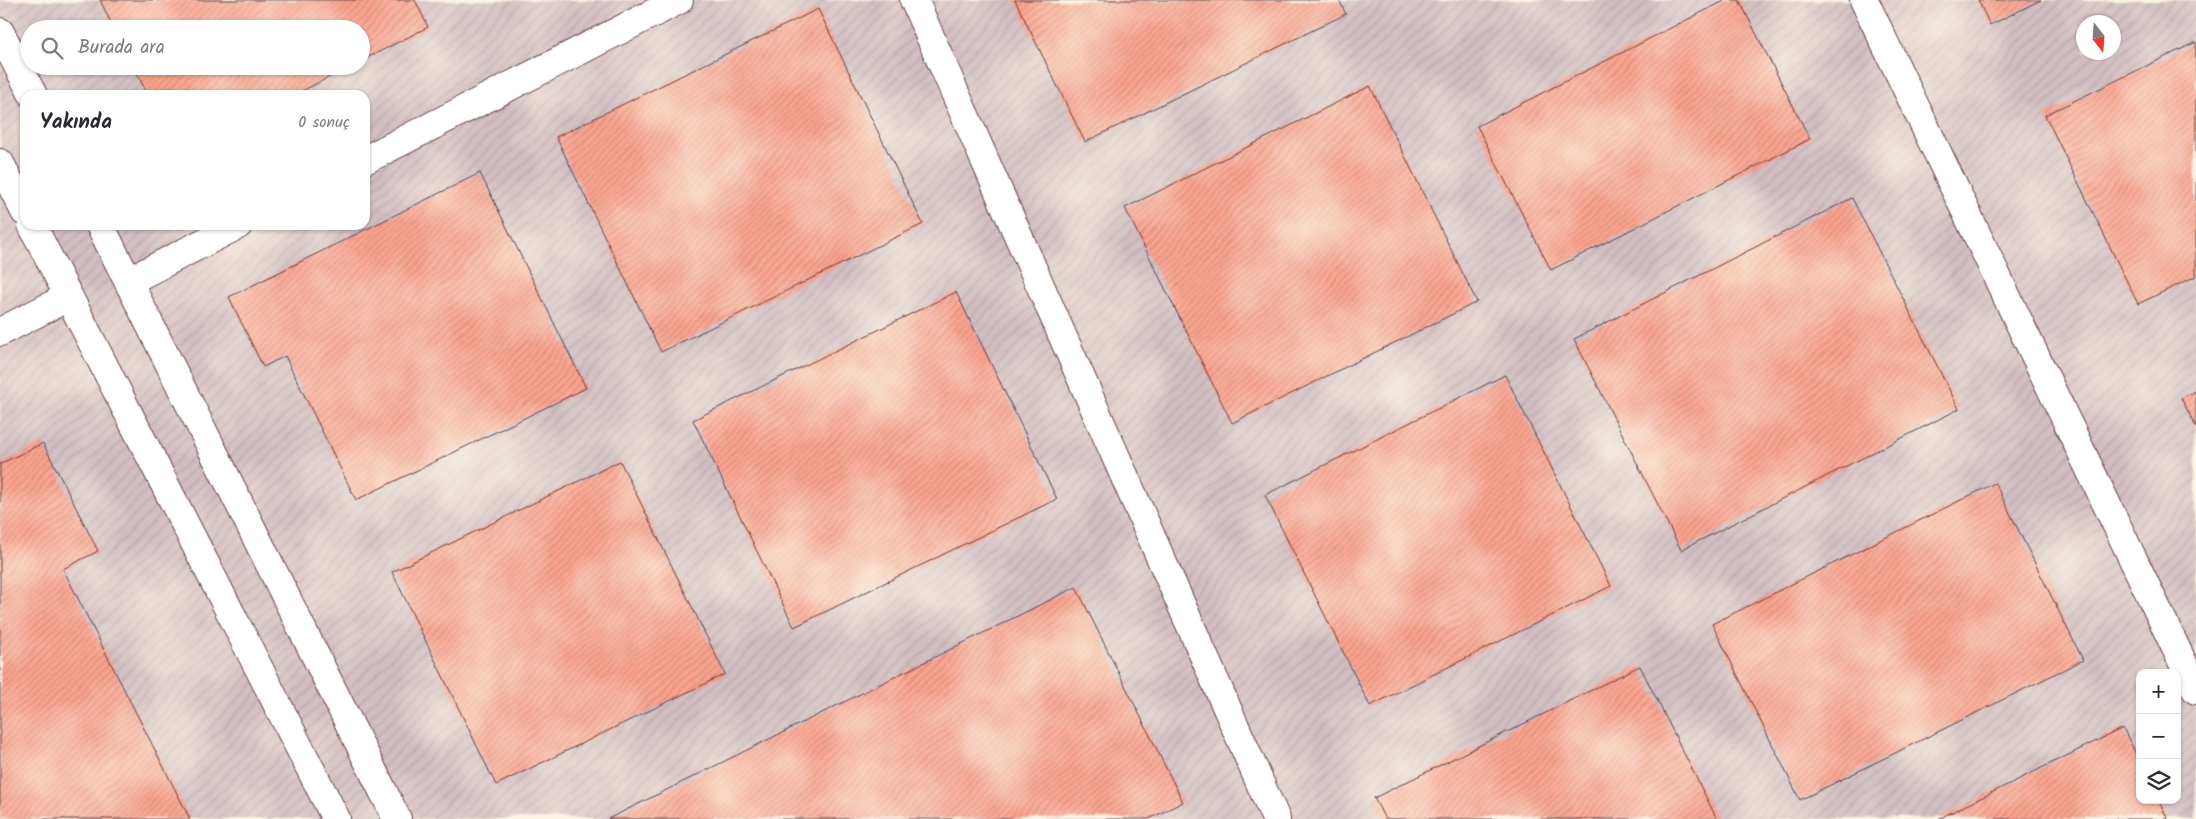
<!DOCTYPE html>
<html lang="tr">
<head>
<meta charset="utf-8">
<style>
	:root { --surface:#fff; --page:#f7f7f7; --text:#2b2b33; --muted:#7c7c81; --line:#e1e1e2 }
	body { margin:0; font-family:Kalam,sans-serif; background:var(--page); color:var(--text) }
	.controls { position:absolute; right:15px; bottom:15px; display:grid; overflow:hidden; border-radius:10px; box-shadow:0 1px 4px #0004 }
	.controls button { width:45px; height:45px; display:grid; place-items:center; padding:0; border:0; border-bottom:1px solid var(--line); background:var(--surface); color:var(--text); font:25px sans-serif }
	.compass { position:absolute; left:2076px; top:15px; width:45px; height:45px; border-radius:50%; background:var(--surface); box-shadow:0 1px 4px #0004; rotate:163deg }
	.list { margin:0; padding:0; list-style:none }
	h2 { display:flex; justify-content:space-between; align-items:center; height:65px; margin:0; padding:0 20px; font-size:21px }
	h2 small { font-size:16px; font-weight:400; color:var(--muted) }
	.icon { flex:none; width:28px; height:28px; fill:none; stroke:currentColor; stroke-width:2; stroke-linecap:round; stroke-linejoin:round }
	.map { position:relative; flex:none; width:2196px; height:819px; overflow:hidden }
	.search { position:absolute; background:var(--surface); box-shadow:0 1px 4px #0004; left:20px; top:20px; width:350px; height:55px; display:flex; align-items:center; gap:12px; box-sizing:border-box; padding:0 18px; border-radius:28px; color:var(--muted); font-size:19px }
	.panel { position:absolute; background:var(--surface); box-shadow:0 1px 4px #0004; left:20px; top:90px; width:350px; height:140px; border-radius:15px }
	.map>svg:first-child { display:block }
	.industrial { fill:url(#industrial-furrows); fill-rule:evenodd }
	.building { fill:url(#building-hatch) }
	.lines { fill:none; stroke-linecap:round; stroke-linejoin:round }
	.minor-casing { stroke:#633e44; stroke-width:30 }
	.minor { stroke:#fff; stroke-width:28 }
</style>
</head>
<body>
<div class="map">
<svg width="2196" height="819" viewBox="0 0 2196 819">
	<defs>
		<pattern id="industrial-furrows" width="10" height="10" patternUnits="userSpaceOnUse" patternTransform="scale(1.25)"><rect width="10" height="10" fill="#d2bec2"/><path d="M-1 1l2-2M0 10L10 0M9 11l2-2" fill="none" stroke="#b6a3a7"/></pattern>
		<pattern id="building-hatch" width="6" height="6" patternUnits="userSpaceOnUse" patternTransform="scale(1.25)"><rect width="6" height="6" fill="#fba48f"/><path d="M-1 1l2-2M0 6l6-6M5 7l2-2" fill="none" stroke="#cd8575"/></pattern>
	</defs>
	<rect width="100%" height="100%" fill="#fcf5e5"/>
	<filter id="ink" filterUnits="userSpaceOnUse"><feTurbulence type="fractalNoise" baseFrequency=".02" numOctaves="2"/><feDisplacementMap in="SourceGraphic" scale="10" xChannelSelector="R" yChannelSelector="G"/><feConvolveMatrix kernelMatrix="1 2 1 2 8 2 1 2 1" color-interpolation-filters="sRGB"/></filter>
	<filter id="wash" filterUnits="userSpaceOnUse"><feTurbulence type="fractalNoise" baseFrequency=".0096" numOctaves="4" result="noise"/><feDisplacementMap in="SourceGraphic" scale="20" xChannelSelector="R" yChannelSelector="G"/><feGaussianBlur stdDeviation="1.12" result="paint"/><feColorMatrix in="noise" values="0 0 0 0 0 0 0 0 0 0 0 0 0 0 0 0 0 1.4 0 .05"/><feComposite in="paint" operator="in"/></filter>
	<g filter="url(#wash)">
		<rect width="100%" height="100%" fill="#f2ebd1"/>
		<path class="industrial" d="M0 0H2196V819H0ZM2084 22H2114V52H2084ZM29 29H361V66H29ZM25 95H365V225H25ZM2140 673H2177V800H2140Z"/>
		<g id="blocks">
			<g class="building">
				<path d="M100 0H415L428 27 361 61V29H114Z"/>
				<path d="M1015 0H1339L1346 14 1085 142Z"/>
				<path d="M1726 0H1739L1810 139 1551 270 1477 126Z"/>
				<path d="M1978 0H2041L1990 25Z"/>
				<path d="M818 9 923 224 661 352 556 137Z"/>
				<path d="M2196 42V276L2138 304 2045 115Z"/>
				<path d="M133 66H351L294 95H148Z"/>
				<path d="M1370 86 1477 302 1232 423 1125 208Z"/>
				<path d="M480 173 586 388 356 500 285 356 263 367 229 297Z"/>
				<path d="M1852 198 1959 409 1681 550 1574 339Z"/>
				<path d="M956 292 1057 499 794 627 693 420Z"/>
				<path d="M1505 375 1611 586 1370 706 1265 495Z"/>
				<path d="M2196 391V427L2181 398Z"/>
				<path d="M43 443 98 551 63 569 190 819H0V464Z"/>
				<path d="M620 461 725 674 496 785 392 572Z"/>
				<path d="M1995 483 2083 660 1800 800 1712 624Z"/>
				<path d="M1076 587 1183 802 1149 819H608Z"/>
				<path d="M1640 666 1717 819H1385L1374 798Z"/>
				<path d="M2123 728 2140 762V800H2158L2168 819H1938Z"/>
			</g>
		</g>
	</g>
	<g filter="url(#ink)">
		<use href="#blocks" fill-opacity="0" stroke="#633e44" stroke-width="1"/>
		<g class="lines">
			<defs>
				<g id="minor">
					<path d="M914 0 1276 819"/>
					<path d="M1864 0 2196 690"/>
					<path d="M0 32 33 95"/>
					<path d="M365 160 679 0"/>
					<path d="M0 163 25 212"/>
					<path d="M32 225 336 819"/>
					<path d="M100 225 397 819"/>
					<path d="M129 281 238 225"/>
					<path d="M0 332 68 297"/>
				</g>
			</defs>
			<use href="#minor" class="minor-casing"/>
			<use href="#minor" class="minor"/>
		</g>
	</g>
</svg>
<div class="controls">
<button>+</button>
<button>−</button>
<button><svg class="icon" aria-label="layers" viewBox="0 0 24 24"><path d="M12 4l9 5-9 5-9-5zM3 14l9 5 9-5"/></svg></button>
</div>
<svg class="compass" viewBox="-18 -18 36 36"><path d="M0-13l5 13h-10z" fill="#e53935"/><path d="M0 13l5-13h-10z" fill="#7c7c81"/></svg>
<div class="search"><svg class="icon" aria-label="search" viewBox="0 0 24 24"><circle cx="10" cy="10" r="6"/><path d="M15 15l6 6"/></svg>Burada ara</div>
<section class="panel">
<h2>Yakında<small>0 sonuç</small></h2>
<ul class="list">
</ul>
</section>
</div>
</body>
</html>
